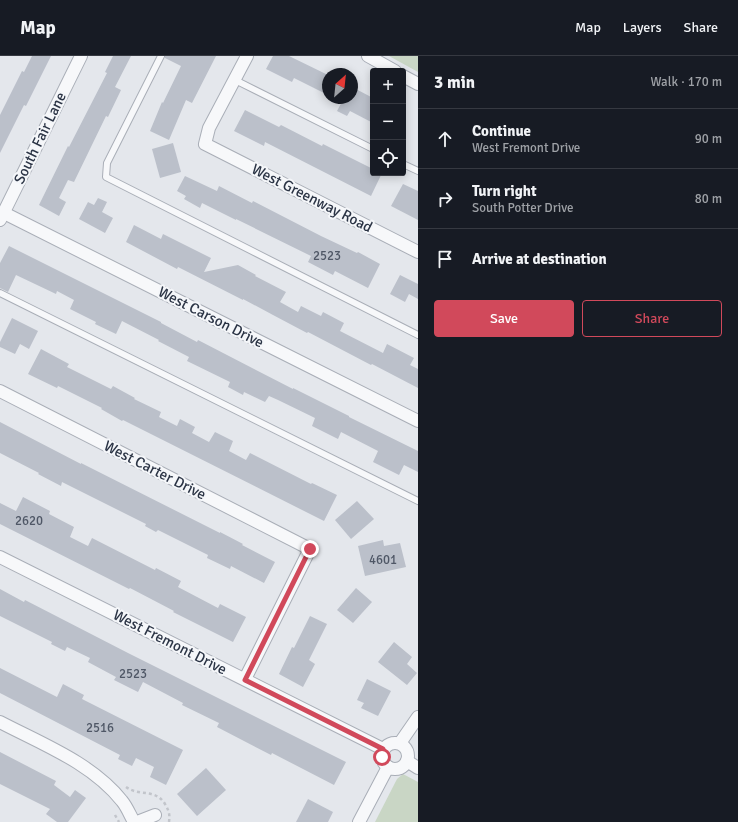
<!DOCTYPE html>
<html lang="en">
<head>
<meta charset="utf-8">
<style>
	:root { --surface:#171b24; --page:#242831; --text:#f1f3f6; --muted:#9ea1a6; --line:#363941; --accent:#d1495b }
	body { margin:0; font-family:Signika,sans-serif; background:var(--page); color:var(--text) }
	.controls { position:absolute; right:12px; top:12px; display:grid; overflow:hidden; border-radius:4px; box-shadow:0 2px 10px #0003 }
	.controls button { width:36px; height:36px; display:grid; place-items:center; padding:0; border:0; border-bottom:1px solid var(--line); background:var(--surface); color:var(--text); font:20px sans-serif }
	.compass { position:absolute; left:322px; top:12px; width:36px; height:36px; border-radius:50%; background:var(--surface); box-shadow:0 2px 10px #0003; rotate:27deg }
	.stop { position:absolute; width:12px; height:12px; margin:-9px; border:3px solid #d1495b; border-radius:50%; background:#fff }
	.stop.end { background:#d1495b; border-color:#fff; box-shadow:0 1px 4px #0008 }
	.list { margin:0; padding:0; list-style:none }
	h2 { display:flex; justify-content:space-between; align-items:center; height:52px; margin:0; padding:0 16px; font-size:17px }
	h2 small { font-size:13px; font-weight:400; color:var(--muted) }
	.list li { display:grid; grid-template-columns:26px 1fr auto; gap:12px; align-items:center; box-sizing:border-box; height:60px; padding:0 16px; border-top:1px solid var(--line) }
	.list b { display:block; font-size:15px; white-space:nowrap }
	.list p { margin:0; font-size:13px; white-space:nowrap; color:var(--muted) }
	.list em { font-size:13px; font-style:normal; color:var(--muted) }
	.actions { display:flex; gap:8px; padding:12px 16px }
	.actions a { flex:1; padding:9px 0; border:1px solid var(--accent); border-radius:4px; text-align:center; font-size:14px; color:var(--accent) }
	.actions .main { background:var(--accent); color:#fff }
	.icon { flex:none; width:22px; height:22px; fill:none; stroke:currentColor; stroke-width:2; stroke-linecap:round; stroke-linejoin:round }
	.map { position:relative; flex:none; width:418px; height:766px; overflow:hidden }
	header { display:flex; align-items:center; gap:24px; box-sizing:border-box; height:56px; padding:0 20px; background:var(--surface); border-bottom:1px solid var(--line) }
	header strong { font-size:19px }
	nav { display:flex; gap:22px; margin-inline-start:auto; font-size:14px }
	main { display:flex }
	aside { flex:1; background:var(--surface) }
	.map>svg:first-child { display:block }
	.green { fill:#c9d6c5 }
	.building { fill:#bbc0ca }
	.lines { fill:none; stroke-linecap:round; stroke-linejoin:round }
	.lane-casing { stroke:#a9aeb7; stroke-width:8 }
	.street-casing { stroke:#a9aeb7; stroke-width:14 }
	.path { stroke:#c2c5cb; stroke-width:2.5; stroke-dasharray:3 3; stroke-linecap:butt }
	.lane { stroke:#f7f8fa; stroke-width:6 }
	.street { stroke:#f7f8fa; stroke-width:12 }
	.route { stroke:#d1495b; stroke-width:5 }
	.labels { text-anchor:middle; stroke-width:4; stroke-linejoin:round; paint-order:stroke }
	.number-label { font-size:13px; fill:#4f5766 }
	.street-label { font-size:15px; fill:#2b3445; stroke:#f4f6f9 }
</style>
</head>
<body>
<header>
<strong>Map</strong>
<nav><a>Map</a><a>Layers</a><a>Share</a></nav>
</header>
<main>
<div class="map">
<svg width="418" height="766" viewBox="0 0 418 766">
	<rect width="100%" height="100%" fill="#e4e7ec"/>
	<g class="green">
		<path d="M389 0H418V16Z"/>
		<path d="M403 718 418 726V766H375L397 723Z"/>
	</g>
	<g class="building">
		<path d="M32 0H51L26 50 24 49 0 97V59L22 15 24 16Z"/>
		<path d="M113 0H131L115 31 121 34 108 61 106 60 74 126 68 124 59 142 66 146 59 160 39 149 68 90 69 91 107 17 105 16Z"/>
		<path d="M165 0H216L192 47 186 44 169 84 150 75 162 46 163 47 181 10 165 2Z"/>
		<path d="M273 0H289L328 19V39L294 22 292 26 266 13Z"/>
		<path d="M352 31 373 42V67L350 55 347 60 337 55 344 42H352Z"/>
		<path d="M245 54 279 71 281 69 322 90 323 88 373 113V117H382L371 140 265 86 264 90 234 75Z"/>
		<path d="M173 87 181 116 160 122 152 93Z"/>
		<path d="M185 120 217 135 219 130 252 147 253 145 321 180 357 197 358 196 380 208 368 232 335 215 333 219 308 206 311 200 236 163V164L202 147 200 152 184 143 186 140 177 135Z"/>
		<path d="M403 128 418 135V164L391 150Z"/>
		<path d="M98 142 107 146 102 156 113 162 105 177 79 163 88 146 94 149Z"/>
		<path d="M134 169 161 183 163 178 211 202 204 216 238 209 256 219 255 220 286 236 280 246 298 256 301 250 321 260 323 256 344 267 340 275 383 297 387 288 414 302 410 309 418 313V332L372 308 371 309 308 276 307 277 273 259 243 243V244L178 211 177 213 126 186Z"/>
		<path d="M9 190 161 266V267L197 286 198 284 293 333V332L349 360V361L418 395V416L404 409 399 419 373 406 378 395 341 376 338 383 312 370 315 362 278 344 269 340 265 346 244 336 243 339 228 331 230 326 187 305 189 301 158 285 159 284 122 265 116 278 95 268 96 266 70 253 74 244 57 235 56 238 16 219 8 236 0 232V207Z"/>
		<path d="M400 219 418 228V243L409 238 405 246 390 238Z"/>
		<path d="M12 262 38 275 29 293 20 288 15 298 0 291V286Z"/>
		<path d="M41 293 69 308 67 311 111 333 113 330 135 342 134 343 161 356 159 361 177 370 180 363 195 371 192 377 209 386 215 376 233 385 229 395 246 404 250 397 311 428 312 427 337 439 324 465 123 364 122 365 101 353 102 352 58 330 57 332 28 318Z"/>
		<path d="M0 366 81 408V407L220 477V476L243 488 242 489 275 506 264 527 231 510 230 513 207 502 208 499 158 474 156 476 145 470 146 468 62 426 61 430 38 418 39 417 0 397Z"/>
		<path d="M23 441 50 455 49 458 74 471 70 481 88 490 92 482 155 514 156 512 181 525 178 531 218 552 220 548 246 561 233 586 173 556 174 555 130 532 129 533 0 468V447L16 455Z"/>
		<path d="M357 445 374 463 351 483 335 464Z"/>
		<path d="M383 484 384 490 400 487 406 511 365 520 358 490Z"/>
		<path d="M356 532 372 546 353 567 337 554Z"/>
		<path d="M0 533 24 546 25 544 128 597 346 706 334 729 272 697 271 699 217 671 219 667 182 649 183 647 143 626 138 636 114 624 116 621 88 606 90 602 67 591 65 595 51 588 52 586 0 560Z"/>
		<path d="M310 560 327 568 309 604 315 608 303 631 279 618 292 591 294 592Z"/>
		<path d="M394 586 412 601 407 608 417 617 407 629 378 606Z"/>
		<path d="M0 612 57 641 63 628 84 639 82 643 183 694 166 729 150 721 154 711 136 702 132 710 118 703 120 699 0 637Z"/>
		<path d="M367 623 391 635 378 660 361 652 364 647 357 644Z"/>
		<path d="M0 696 56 725 54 729 70 741 75 734 86 742 68 766H57L46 758 50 753 0 728Z"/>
		<path d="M206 712 226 734 197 760 177 738Z"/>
		<path d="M308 743 333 756 328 766H296Z"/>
	</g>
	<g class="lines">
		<defs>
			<g id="lane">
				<path d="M161 0 107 107 106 121 418 279"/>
				<path d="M235 24 373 93"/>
				<path d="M403 108 418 115"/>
				<path d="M0 237 418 445"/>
			</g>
			<g id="street">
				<path d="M247 0 209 72 205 88 418 196"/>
				<path d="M368 0 395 15"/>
				<path d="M403 20 418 28"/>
				<path d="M4 157 418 365"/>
				<path d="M0 164 81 0"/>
				<path d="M0 335 310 493 245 623"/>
				<path d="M0 501 383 693"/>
				<path d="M0 666C42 688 92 707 122 745 127 751 130 759 134 766"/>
				<circle cx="395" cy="700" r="13"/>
				<path d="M400 687 418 661"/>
				<path d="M407 705 418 712"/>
				<path d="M137 766 155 759"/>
				<path d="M359 766 388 711"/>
			</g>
		</defs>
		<use href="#lane" class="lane-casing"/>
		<use href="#street" class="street-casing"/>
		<g class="path">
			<path d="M126 731C140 741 155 732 165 748 169 755 170 758 169 766"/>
			<path d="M115 759 119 766"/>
		</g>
		<use href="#lane" class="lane"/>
		<use href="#street" class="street"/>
	</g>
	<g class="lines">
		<path class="route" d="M310 493 245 624 383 693 382 701"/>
	</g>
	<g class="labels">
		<g class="number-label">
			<text x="327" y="204">2523</text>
			<text x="29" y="469">2620</text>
			<text x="383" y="508">4601</text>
			<text x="133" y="622">2523</text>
			<text x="100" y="676">2516</text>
		</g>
		<g class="street-label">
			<text transform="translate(40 82) rotate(-64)" y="5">South Fair Lane</text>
			<text transform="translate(312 142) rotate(27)" y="5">West Greenway Road</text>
			<text transform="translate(211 261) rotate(27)" y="5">West Carson Drive</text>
			<text transform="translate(155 414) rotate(27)" y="5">West Carter Drive</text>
			<text transform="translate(170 586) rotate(27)" y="5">West Fremont Drive</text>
		</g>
	</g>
</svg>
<div class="controls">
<button>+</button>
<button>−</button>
<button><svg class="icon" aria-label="locate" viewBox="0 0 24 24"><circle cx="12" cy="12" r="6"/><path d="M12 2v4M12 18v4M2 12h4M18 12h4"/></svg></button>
</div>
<svg class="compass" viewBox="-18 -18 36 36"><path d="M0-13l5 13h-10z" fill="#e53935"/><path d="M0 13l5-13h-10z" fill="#9ea1a6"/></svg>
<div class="stop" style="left:382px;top:701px"></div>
<div class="stop end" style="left:310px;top:493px"></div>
</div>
<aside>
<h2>3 min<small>Walk · 170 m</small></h2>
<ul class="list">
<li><svg class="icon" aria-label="ahead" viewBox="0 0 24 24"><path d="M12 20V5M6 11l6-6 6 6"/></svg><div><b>Continue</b><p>West Fremont Drive</p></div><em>90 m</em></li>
<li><svg class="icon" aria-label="right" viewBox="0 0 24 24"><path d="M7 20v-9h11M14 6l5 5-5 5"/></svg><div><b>Turn right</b><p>South Potter Drive</p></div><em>80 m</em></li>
<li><svg class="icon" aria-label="arrive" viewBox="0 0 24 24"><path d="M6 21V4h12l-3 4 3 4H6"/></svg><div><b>Arrive at destination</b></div></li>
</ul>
<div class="actions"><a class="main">Save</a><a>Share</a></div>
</aside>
</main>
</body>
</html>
